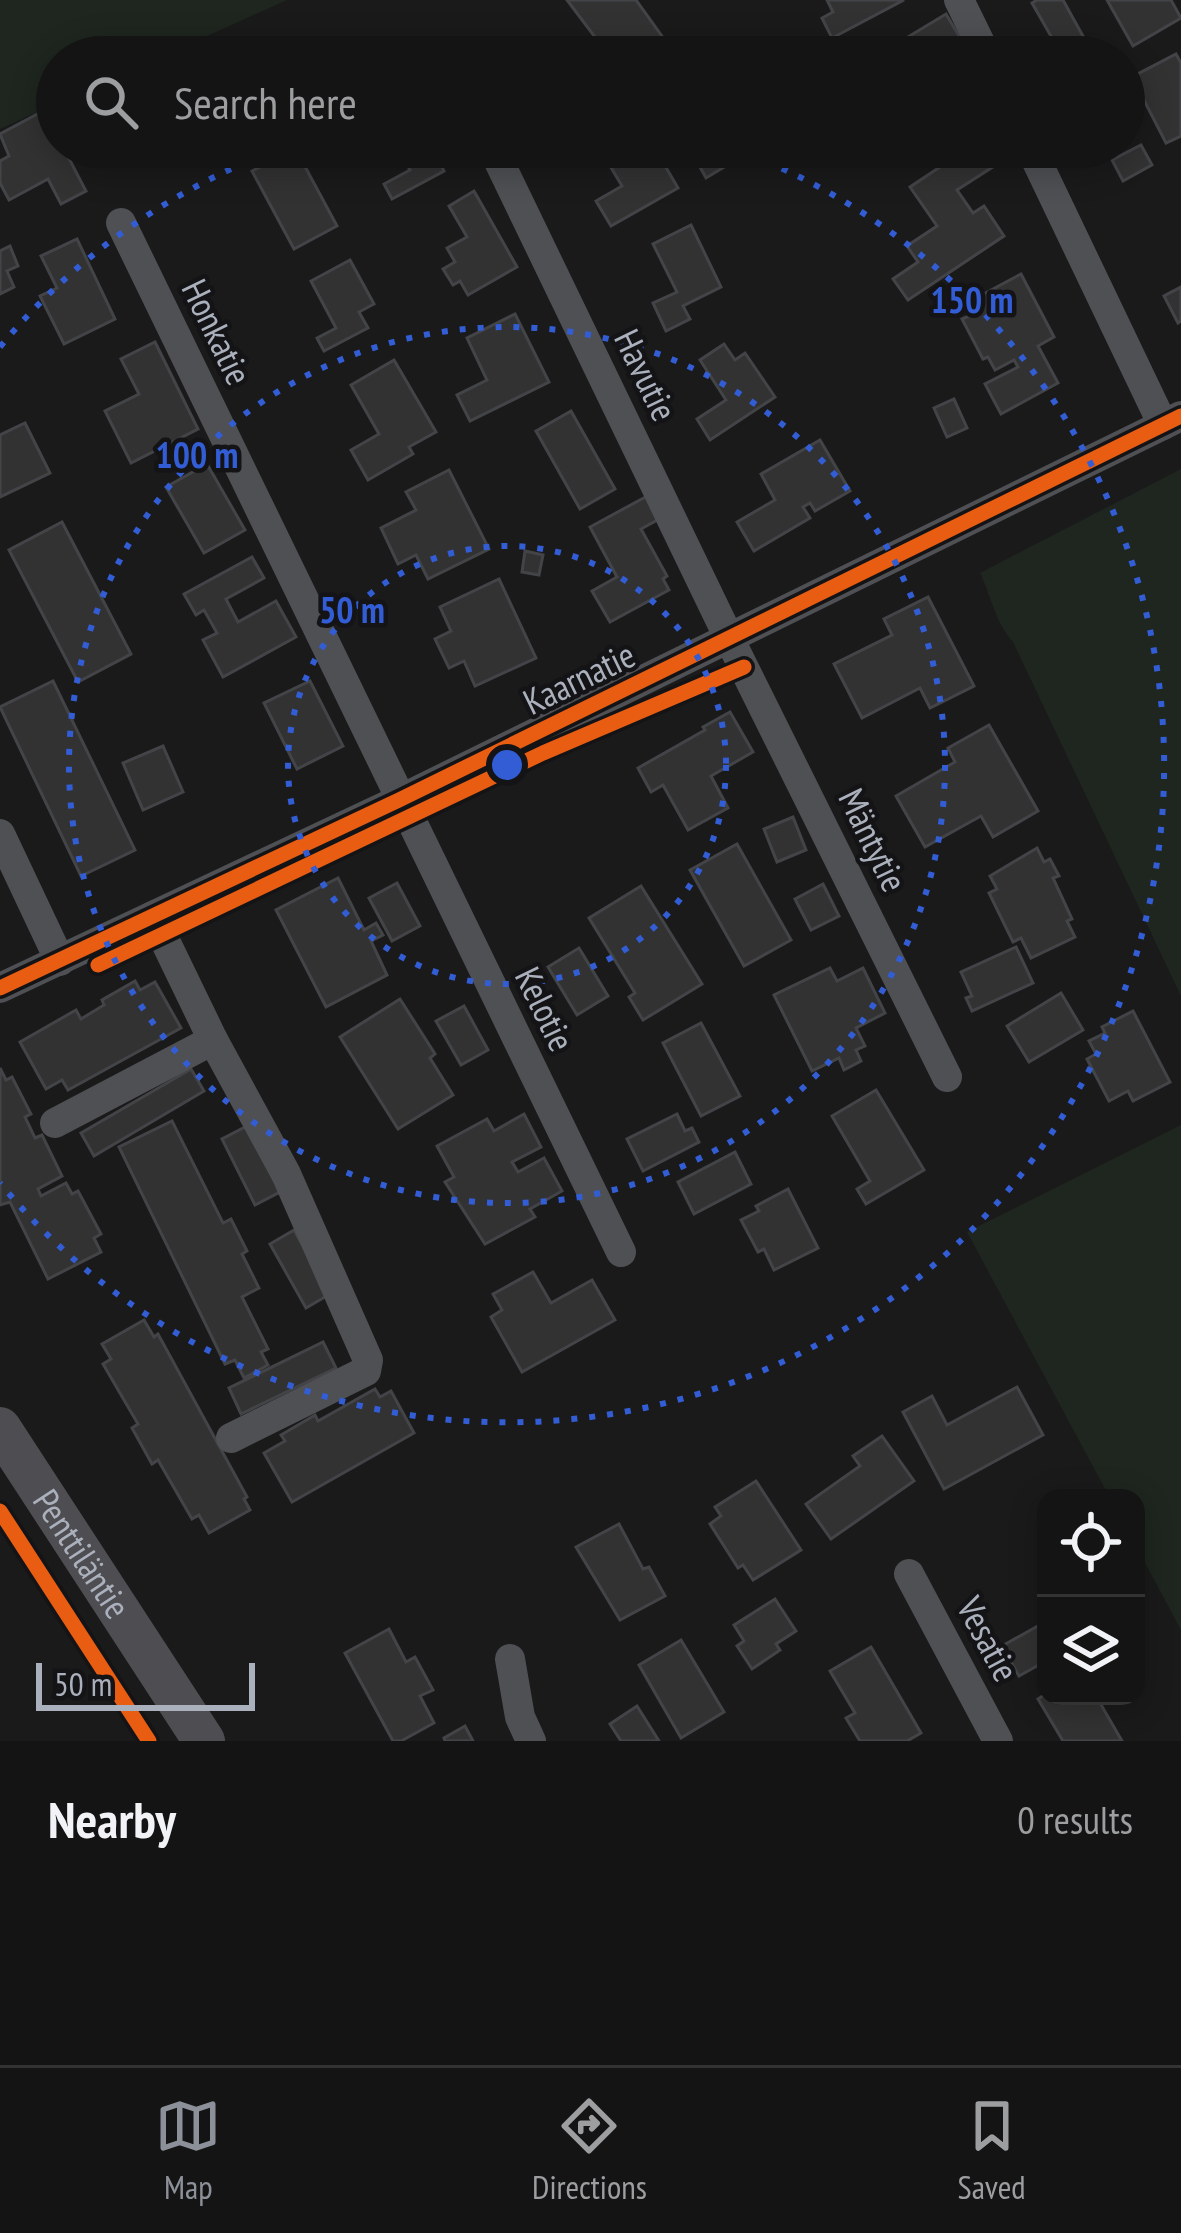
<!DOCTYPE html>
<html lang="en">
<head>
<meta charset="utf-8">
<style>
	:root { --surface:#141414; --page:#212122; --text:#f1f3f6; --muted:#9d9ea0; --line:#333334; --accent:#8c9099 }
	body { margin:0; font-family:"PT Sans Narrow",sans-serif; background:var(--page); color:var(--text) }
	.controls { position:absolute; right:36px; bottom:36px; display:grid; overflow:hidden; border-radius:24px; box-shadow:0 6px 30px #0003 }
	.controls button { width:108px; height:108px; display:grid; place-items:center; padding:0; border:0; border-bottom:3px solid var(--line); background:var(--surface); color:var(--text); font:60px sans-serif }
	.scale { position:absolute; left:36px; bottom:30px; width:219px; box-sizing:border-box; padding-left:12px; border:6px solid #abb1bc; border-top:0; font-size:33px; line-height:42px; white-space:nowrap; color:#abb1bc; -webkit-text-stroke:9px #141417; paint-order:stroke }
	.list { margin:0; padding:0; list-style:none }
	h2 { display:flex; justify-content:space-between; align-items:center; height:156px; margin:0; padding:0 48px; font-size:51px }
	h2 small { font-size:39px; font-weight:400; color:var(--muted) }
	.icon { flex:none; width:66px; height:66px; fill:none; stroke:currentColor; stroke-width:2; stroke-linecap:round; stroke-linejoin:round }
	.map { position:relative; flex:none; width:1181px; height:1741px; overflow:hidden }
	.search { position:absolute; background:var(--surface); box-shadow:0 6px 30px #0003; left:36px; right:36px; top:36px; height:132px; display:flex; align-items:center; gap:30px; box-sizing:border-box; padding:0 42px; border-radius:66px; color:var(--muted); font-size:45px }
	.sheet { height:324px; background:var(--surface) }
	nav { display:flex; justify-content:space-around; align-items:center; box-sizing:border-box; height:168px; border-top:3px solid var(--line); background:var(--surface); font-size:33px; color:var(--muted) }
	nav a { display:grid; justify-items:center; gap:6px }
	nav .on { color:var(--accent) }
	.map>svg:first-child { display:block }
	.green { fill:#1e261f }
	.building { fill:#323233; stroke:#434447; stroke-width:3 }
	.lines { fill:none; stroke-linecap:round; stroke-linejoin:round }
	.street { stroke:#4e5054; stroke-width:30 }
	.secondary { stroke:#4e4e52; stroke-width:42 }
	.cycleway-casing { stroke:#141417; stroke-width:22 }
	.cycleway { stroke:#e95d12; stroke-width:15 }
	.ring { fill:none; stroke:#325dd4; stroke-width:6; stroke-dasharray:6 12 }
	.labels { text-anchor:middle; stroke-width:9; stroke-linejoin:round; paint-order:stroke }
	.street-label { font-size:36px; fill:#abb1bc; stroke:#141417 }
	.centre { fill:#325dd4; stroke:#141417; stroke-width:6 }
	.ring-label { font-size:36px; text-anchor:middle; font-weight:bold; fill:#325dd4; stroke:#141417; stroke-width:9; stroke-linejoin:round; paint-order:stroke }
</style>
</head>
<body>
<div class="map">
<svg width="1181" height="1741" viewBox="0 0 1181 1741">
	<rect width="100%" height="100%" fill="#1a1a1b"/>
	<g class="green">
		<path d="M0 0H287L160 57H57V103L0 129Z"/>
		<path d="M1181 469V996L1013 642C994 620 992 598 980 573Z"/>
		<path d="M1181 1125V1630L1136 1546V1498H1110L967 1232Z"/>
	</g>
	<g class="building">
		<path d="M567 0H636L669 46 655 57H610Z"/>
		<path d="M827 0H904L832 38 822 18 833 12Z"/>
		<path d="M1037 0H1063L1084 38 1060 52 1032 3Z"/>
		<path d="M1107 0H1171L1181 18 1133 46Z"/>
		<path d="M946 14 965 46 947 57H934L930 49 917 57H892L888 49Z"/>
		<path d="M228 41 236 57H199Z"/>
		<path d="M1176 54 1181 63V136L1166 143 1132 77Z"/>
		<path d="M43 111 57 136V147H63L86 191 61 204 48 179 9 200 0 183V161L9 156 0 134Z"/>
		<path d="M1141 145 1152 165 1123 181 1112 160Z"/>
		<path d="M397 147H455L459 153 440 163 444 171 392 199 384 184 410 170Z"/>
		<path d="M604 147H654L678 188 611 226 596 201 622 186 600 149Z"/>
		<path d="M689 147H722L731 163 706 178Z"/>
		<path d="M970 147H988L999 163 957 190 973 213 984 206 1004 236 908 300 893 279 918 262 907 246 937 226 910 187Z"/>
		<path d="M295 148 337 226 294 249 252 171Z"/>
		<path d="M474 191 517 267 468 295 460 281 453 285 443 269 455 262 447 248 467 237 449 206Z"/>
		<path d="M691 225 721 287 683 306 690 319 666 331 653 303 677 292 653 244Z"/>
		<path d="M77 239 115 319 64 344 40 296 57 288 41 256Z"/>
		<path d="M10 246 18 266 7 271 14 287 0 294V251Z"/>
		<path d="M350 260 374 304 359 312 368 328 324 351 317 338 336 328 311 281Z"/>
		<path d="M1021 274 1054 337 1038 346 1058 383 1001 414 985 384 1018 367 1014 360 995 370 988 357 983 359 962 319 969 316 963 305Z"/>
		<path d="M1181 287V321L1178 323 1164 296Z"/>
		<path d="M515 314 549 382 470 421 457 395 487 380 467 338Z"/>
		<path d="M155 342 198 429 131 463 105 411 139 394 121 359Z"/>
		<path d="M724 344 735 360 745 353 775 397 710 440 697 419 726 400 700 360Z"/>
		<path d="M394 360 436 432 409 447 413 454 368 480 351 450 379 434 351 385Z"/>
		<path d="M954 399 967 428 947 437 934 408Z"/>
		<path d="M571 411 615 489 580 509 536 431Z"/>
		<path d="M25 423 50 473 0 497V435Z"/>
		<path d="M820 440 850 491 815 511 810 503 803 507 810 518 754 551 737 522 775 500 761 474Z"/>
		<path d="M207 464 245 530 204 553 166 487Z"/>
		<path d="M449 470 489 549 428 579 416 555 398 564 381 528 416 510 406 492Z"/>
		<path d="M651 494 663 517 641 529 667 576 663 579 669 590 610 622 592 591 617 577 590 527Z"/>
		<path d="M62 522 131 654 78 682 9 550Z"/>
		<path d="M525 551 543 555 539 575 522 572Z"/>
		<path d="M252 557 264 578 226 599 238 622 276 601 296 637 223 677 203 640 217 633 204 610 196 615 184 594Z"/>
		<path d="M499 579 536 658 475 686 464 661 449 668 435 639 451 631 440 607Z"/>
		<path d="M928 597 974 686 930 708 920 688 862 718 834 664 892 635 884 619Z"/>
		<path d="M53 681 135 850 81 876 0 707Z"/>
		<path d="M310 681 343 746 297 769 264 703Z"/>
		<path d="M730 712 753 752 711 776 728 808 688 830 663 785 651 792 638 768 705 730 703 727Z"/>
		<path d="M989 725 1038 811 993 837 981 816 925 847 896 796 955 762 948 748Z"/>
		<path d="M163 746 183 792 143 810 123 763Z"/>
		<path d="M793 817 806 850 777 862 764 829Z"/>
		<path d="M737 844 791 940 744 966 690 870Z"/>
		<path d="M1037 848 1044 862 1050 859 1059 876 1053 878 1072 919 1067 921 1075 937 1031 958 1021 938 1013 942 989 893 997 889 990 876Z"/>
		<path d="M338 878 364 930 376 923 383 935 371 941 387 975 326 1007 276 910Z"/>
		<path d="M397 883 420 926 392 941 369 898Z"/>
		<path d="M823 884 839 916 811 930 795 899Z"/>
		<path d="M641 886 702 984 643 1020 629 997 635 993 589 918Z"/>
		<path d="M1016 947 1033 983 972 1011 966 998 972 996 961 972Z"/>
		<path d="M579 948 608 996 577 1015 548 967Z"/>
		<path d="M830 968 837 981 863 968 885 1013 856 1028 865 1046 856 1050 861 1061 844 1070 839 1058 812 1071 774 995Z"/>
		<path d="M135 981 140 990 155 982 181 1028 68 1090 62 1080 46 1089 20 1042 76 1010 81 1019 104 1005 102 1000Z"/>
		<path d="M1061 993 1083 1030 1029 1062 1007 1026Z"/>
		<path d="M400 999 435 1054 430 1058 453 1095 398 1129 340 1037Z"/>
		<path d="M464 1006 488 1050 461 1065 436 1021Z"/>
		<path d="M1133 1011 1170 1082 1133 1101 1128 1091 1109 1101 1087 1059 1096 1054 1089 1041 1105 1033 1102 1027Z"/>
		<path d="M701 1023 740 1096 701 1116 663 1043Z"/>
		<path d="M0 1068 6 1080 12 1077 31 1114 25 1117 35 1138 42 1135 62 1176 38 1189 41 1196 66 1183 72 1194 78 1191 101 1234 94 1238 101 1252 48 1279 10 1202 0 1205Z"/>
		<path d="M191 1069 204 1091 94 1156 81 1133Z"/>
		<path d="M876 1090 924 1170 866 1204 857 1189 870 1181 832 1116Z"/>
		<path d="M524 1114 541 1147 512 1162 518 1172 544 1158 562 1191 530 1209 535 1217 485 1244 445 1182 454 1177 437 1146 487 1119 494 1131Z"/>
		<path d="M677 1114 685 1131 692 1128 699 1142 643 1171 627 1139Z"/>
		<path d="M172 1121 223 1223 231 1219 247 1251 242 1254 259 1288 242 1297 268 1349 261 1352 268 1365 244 1378 235 1360 225 1364 119 1147Z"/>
		<path d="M247 1126 280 1192 255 1205 222 1139Z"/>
		<path d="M735 1152 751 1184 694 1214 678 1182Z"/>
		<path d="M788 1189 818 1248 774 1270 764 1249 758 1252 741 1220 759 1211 756 1206Z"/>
		<path d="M294 1230 330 1294 306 1308 270 1244Z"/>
		<path d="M533 1272 551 1303 592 1280 615 1320 522 1372 491 1317 502 1310 493 1294Z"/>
		<path d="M144 1320 154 1337 158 1334 247 1497 244 1499 250 1510 209 1533 199 1515 192 1519 158 1460 152 1464 132 1428 138 1424 103 1364 111 1359 102 1344Z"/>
		<path d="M323 1342 336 1368 241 1414 229 1388Z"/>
		<path d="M1017 1387 1043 1435 944 1489 903 1412 932 1396 947 1425Z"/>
		<path d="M375 1389 380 1397 391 1391 414 1433 292 1502 264 1453 285 1441 281 1435 315 1415 318 1421Z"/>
		<path d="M882 1436 914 1481 831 1539 806 1504 860 1466 853 1456Z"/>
		<path d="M756 1481 801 1550 753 1580 743 1565 738 1568 710 1524 721 1516 715 1507Z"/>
		<path d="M619 1524 643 1569 649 1567 665 1596 620 1620 576 1547Z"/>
		<path d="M775 1599 796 1631 776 1644 780 1650 752 1669 737 1646 744 1641 734 1625Z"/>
		<path d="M1045 1622 1046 1661 1019 1676 1002 1646Z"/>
		<path d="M389 1629 406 1662 415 1657 433 1690 420 1696 434 1723 401 1741H393L345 1653Z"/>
		<path d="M681 1640 724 1712 681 1738 639 1665Z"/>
		<path d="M871 1647 921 1733 907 1741H860L846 1718 855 1713 830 1671Z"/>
		<path d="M1046 1694 1096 1696 1122 1741H1063L1038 1699Z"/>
		<path d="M637 1706 659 1741H621L610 1724Z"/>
		<path d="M465 1726 473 1741H445L444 1738Z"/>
	</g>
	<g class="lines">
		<g class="street">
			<path d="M959 0 987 57"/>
			<path d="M492 147 729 638 947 1077"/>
			<path d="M1030 147 1163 425"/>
			<path d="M121 223 621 1252"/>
			<path d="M0 834 60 961"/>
			<path d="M153 916 213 1040 286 1174 368 1360 366 1371 231 1438"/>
			<path d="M0 988 399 800 1181 416"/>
			<path d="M55 1123 213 1040"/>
			<path d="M909 1574 998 1741"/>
			<path d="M510 1659 520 1717 531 1741"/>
		</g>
		<path class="secondary" id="s1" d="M0 1428 204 1741"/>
		<defs>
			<g id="cycleway">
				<path d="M98 965 543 753 744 667"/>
				<path d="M0 988 399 800 1181 416"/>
				<path d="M0 1511 149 1741"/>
			</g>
		</defs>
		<use href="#cycleway" class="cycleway-casing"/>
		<use href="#cycleway" class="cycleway"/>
	</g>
	<g class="ring">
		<circle cx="507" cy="765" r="219"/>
		<circle cx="507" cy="765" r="438"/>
		<path d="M0 347A657 657 0 0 1 282 148M732 148A657 657 0 1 1 0 1183"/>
	</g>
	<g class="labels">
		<g class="street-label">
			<text transform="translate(217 332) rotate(64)" y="13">Honkatie</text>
			<text transform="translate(646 375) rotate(64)" y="13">Havutie</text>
			<text transform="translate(579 678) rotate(-26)" y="13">Kaarnatie</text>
			<text transform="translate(873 840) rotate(64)" y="13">Mäntytie</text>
			<text transform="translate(545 1009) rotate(64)" y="13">Kelotie</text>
			<text dy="13" stroke="none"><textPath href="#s1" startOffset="150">Penttiläntie</textPath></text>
			<text transform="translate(988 1639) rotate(62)" y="13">Vesatie</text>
		</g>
	</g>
	<circle cx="507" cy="765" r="18" class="centre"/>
	<g class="ring-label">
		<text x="972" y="313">150 m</text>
		<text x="197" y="468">100 m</text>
		<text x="352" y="623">50 m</text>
	</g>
</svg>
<div class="controls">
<button><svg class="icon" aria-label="locate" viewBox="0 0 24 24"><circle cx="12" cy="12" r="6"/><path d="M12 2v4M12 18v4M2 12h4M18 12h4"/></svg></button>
<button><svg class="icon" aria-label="layers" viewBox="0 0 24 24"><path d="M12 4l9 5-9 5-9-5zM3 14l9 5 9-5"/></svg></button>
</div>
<div class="scale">50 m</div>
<div class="search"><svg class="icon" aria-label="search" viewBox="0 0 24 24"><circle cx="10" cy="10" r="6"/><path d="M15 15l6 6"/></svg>Search here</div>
</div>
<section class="sheet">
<h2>Nearby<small>0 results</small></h2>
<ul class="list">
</ul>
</section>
<nav>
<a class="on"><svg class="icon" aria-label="map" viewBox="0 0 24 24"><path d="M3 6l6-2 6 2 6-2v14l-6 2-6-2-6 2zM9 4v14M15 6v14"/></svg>Map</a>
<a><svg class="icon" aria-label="directions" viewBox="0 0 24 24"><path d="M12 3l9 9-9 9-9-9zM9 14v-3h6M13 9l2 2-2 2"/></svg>Directions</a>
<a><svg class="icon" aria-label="saved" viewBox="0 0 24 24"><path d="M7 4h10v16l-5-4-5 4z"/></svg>Saved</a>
</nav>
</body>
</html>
